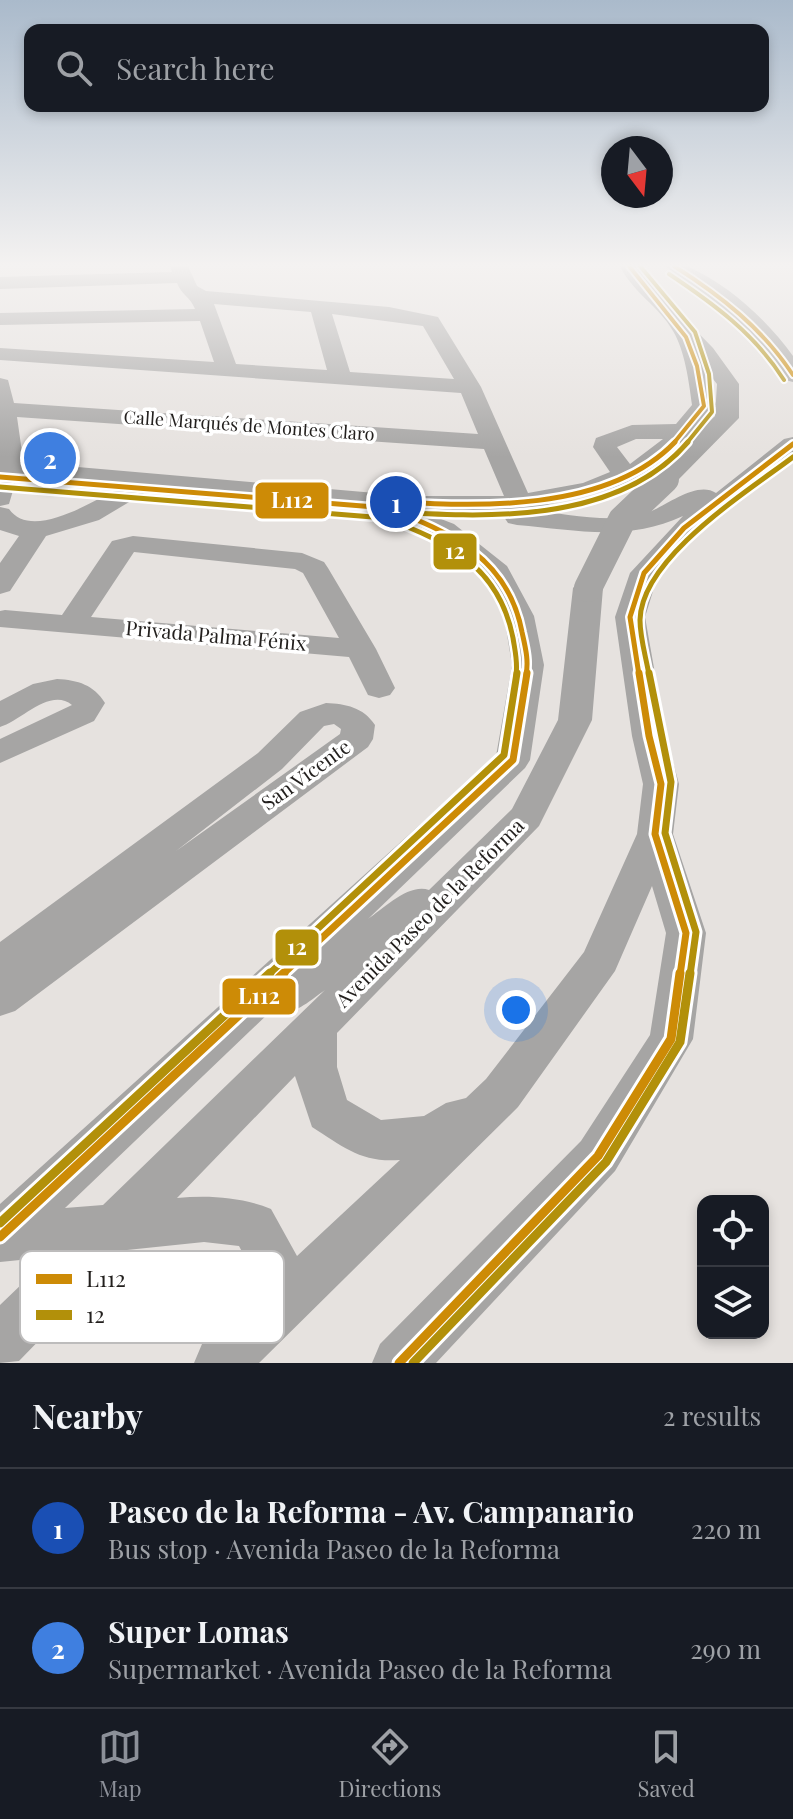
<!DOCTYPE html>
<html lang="en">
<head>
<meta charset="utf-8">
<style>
	:root { --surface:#171b24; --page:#20242c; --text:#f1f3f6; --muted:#9ea1a6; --line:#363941; --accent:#8c9099 }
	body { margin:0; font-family:"Playfair Display",serif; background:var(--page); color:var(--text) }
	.controls { position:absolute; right:24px; bottom:24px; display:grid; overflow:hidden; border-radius:16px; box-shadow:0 4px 12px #0003 }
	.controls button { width:72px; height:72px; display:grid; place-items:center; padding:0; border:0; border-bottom:2px solid var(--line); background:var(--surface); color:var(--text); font:40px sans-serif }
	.compass { position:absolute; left:601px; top:136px; width:72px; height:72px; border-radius:50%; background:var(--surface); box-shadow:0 4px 12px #0003; rotate:164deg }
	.you { position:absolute; left:516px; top:1010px; width:28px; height:28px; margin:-20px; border:6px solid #fff; border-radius:50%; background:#1a73e8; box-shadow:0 0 0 12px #1a73e833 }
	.badge { display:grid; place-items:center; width:52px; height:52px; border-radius:50%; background:var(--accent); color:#fff; font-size:26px; font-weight:700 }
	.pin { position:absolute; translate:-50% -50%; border:4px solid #fff; box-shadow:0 2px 8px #0006 }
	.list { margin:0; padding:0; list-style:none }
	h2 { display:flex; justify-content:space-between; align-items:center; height:104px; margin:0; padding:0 32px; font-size:34px }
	h2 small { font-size:26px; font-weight:400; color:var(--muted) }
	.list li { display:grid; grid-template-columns:52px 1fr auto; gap:24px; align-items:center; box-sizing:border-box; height:120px; padding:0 32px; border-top:2px solid var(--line) }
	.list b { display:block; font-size:30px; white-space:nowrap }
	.list p { margin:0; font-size:26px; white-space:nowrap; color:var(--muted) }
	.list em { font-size:26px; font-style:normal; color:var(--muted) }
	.icon { flex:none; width:44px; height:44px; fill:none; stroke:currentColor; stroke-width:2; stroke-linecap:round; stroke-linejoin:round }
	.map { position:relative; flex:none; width:793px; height:1363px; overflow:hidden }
	.search { position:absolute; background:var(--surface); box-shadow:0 4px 12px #0003; left:24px; right:24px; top:24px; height:88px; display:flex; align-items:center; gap:20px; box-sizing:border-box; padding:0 28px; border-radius:16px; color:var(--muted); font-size:30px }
	.sheet { height:344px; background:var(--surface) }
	nav { display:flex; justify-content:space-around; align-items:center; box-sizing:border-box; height:112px; border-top:2px solid var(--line); background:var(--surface); font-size:22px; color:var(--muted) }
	nav a { display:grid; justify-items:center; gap:4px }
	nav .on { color:var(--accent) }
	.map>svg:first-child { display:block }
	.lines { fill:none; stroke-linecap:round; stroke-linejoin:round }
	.minor { fill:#a6a5a4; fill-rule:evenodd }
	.minor-bridge { stroke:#a6a5a4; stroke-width:28 }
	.bus-1-far3-casing { stroke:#fff; stroke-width:8 }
	.bus-1-far2-casing { stroke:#fff; stroke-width:10 }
	.bus-1-far1-casing { stroke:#fff; stroke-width:13 }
	.bus-1-casing { stroke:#fff; stroke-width:15 }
	.bus-2-far3-casing { stroke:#fff; stroke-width:8 }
	.bus-2-far2-casing { stroke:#fff; stroke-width:10 }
	.bus-2-far1-casing { stroke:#fff; stroke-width:13 }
	.bus-2-casing { stroke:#fff; stroke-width:15 }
	.bus-1-far3 { stroke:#cd8b06; stroke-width:4 }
	.bus-1-far2 { stroke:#cd8b06; stroke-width:5 }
	.bus-1-far1 { stroke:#cd8b06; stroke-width:7 }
	.bus-1 { stroke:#cd8b06; stroke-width:9 }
	.bus-2-far3 { stroke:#b2900a; stroke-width:4 }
	.bus-2-far2 { stroke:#b2900a; stroke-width:5 }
	.bus-2-far1 { stroke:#b2900a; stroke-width:7 }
	.bus-2 { stroke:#b2900a; stroke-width:9 }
	.labels { text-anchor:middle; stroke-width:7; stroke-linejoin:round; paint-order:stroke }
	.far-street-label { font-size:18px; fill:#23201e; stroke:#fff }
	.street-label { font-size:20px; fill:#23201e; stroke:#fff }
	.key { fill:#fff; stroke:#bdbcbc; stroke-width:2 }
	.key-label { font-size:22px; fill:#23201e }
	.line-badge { stroke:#fff; stroke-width:3 }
	.badge-label { font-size:22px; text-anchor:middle; font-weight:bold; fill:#fff }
</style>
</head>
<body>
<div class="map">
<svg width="793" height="1363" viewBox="0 0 793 1363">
	<rect width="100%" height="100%" fill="#e6e2df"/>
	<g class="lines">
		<g class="minor">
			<path d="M170 266H188L197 286 206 291 389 307 438 317 481 387 528 493 583 483 610 472 593 447 596 438 632 425 676 424 692 405C689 382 685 351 673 331 659 306 632 292 620 266H638L643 276 713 348 739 384V418L679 479H661L657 474 661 469 715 416 717 384 709 374 716 406C656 491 618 485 528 510 565 513 612 525 647 513 666 506 697 480 716 493L784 439 793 437V456L694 534 658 575 645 617 666 736 679 784 673 834 706 933 693 1039 615 1171 436 1363H372L380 1344 581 1141 650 1035 666 933 652 886 615 971 518 1107 259 1363H194L202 1344 227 1321 251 1269 239 1246 204 1242 127 1250 19 1361 0 1363V1305L50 1257 0 1262V1204L496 756 512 665 504 616 485 576 434 536 378 514 375 509 151 489 99 520 46 536 10 591 0 594V563L19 536 0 530V507L9 509C32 542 97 499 122 486L17 477 9 504 0 506V378L8 380 14 403 478 434 461 393 0 360V348L214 362 200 321 0 325V313L195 309C191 298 181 294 177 283L0 289V277L172 272ZM214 304 311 312 327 370 236 364ZM332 314 423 326 454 379 350 372ZM17 417 484 449 504 496H410L20 462 22 452ZM636 439H663L630 464 617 447ZM507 511 504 517 508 523 517 525C577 530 627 542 683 516L630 573 615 617 632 736 643 784 637 834 584 952 486 1079 466 1098 446 1103 424 1116 381 1120 347 1100 337 1067V1033L539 826 592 720 603 588 598 582 588 579 578 582 573 588 558 720 512 809 429 890C409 883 384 908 368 919L525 768 530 760 544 665 534 616 507 566 454 524 423 512ZM325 990 103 1205 65 1208 271 1011C292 1018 308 1002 325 990ZM295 1076 312 1127C344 1147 361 1163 400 1160L297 1256 271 1209C241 1197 209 1195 177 1198Z"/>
			<path d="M665 266C673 266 682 264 689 267 729 285 768 321 793 356V382L785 380 749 331Z"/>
			<path d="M133 536 302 553 324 562 328 568 376 649 395 688 390 695 379 698 368 695 349 657 0 627V611L5 610 62 615 112 541ZM134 552 295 569 303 573 339 638 91 617Z"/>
			<path d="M57 679C78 680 94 685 105 703L94 721 0 763V739L72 705C50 687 21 721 0 727V701L33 684Z"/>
			<path d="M326 703C346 704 363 707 375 725L373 739 368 747 15 1011 0 1016V942L258 753 300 712ZM334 724 341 729 340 734 176 851 282 769 324 726Z"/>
		</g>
		<path class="minor-bridge" d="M588 588 622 520 665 479"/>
		<defs>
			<g id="bus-1-far3">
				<path d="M629 266 686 337 697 366 704 406 673 444"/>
				<path d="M674 266C721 296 762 328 793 375"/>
			</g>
			<g id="bus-1-far2">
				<path d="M0 477 387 508C450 532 508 558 522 632 525 646 529 660 526 675"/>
				<path d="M385 501C475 507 607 513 675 442"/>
				<path d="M639 675 630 617 644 573 684 528 793 444"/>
			</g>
			<g id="bus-1-far1">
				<path d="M639 673 649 736 661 784 655 834 686 933 680 975"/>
				<path d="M282 975 513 760 527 673"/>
			</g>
			<g id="bus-1">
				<path d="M0 1237 284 973"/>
				<path d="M399 1363 598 1156 671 1039 680 973"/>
			</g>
			<g id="bus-2-far3">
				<path d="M640 266 695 332 709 374 712 412 686 444"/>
				<path d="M669 274C714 304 755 334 784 380"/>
			</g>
			<g id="bus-2-far2">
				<path d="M0 487 385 518C448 542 499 566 513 638 515 651 518 662 516 675"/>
				<path d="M384 511C483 518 617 525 688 442"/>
				<path d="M649 675C646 657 640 638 640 620 641 558 748 491 793 457"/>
			</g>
			<g id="bus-2-far1">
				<path d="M649 673 671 782 665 833 696 932 690 975"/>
				<path d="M268 975 504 755 517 673"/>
			</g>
			<g id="bus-2">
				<path d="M0 1223 270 973"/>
				<path d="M413 1363 606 1162 680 1042 690 973"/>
			</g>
		</defs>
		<use href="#bus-1-far3" class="bus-1-far3-casing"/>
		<use href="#bus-1-far2" class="bus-1-far2-casing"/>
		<use href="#bus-1-far1" class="bus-1-far1-casing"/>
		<use href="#bus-1" class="bus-1-casing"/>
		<use href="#bus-2-far3" class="bus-2-far3-casing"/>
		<use href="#bus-2-far2" class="bus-2-far2-casing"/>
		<use href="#bus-2-far1" class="bus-2-far1-casing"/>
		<use href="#bus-2" class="bus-2-casing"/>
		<use href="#bus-1-far3" class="bus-1-far3"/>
		<use href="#bus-1-far2" class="bus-1-far2"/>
		<use href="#bus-1-far1" class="bus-1-far1"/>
		<use href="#bus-1" class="bus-1"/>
		<use href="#bus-2-far3" class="bus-2-far3"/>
		<use href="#bus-2-far2" class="bus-2-far2"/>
		<use href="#bus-2-far1" class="bus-2-far1"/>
		<use href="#bus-2" class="bus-2"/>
	</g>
	<linearGradient id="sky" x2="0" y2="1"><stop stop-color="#aabacb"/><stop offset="0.58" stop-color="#f4f2f1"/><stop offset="1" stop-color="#f4f2f1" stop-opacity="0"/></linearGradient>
	<rect width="793" height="457" fill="url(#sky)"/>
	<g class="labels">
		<g class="far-street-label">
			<text transform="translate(249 426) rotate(4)" y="6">Calle Marqués de Montes Claro</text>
		</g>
		<g class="street-label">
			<text transform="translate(216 636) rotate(5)" y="7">Privada Palma Fénix</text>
			<text transform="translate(306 775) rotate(-36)" y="7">San Vicente</text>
			<text transform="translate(430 913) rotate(-45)" y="7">Avenida Paseo de la Reforma</text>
		</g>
	</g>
	<rect x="20" y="1251" width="264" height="92" rx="12" class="key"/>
	<rect x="36" y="1274" width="36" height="10" fill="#cd8b06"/>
	<rect x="36" y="1310" width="36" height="10" fill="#b2900a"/>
	<g class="key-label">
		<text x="86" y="1287">L112</text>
		<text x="86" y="1323">12</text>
	</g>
	<g class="line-badge">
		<rect x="254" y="481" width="76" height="39" rx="8" fill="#cd8b06"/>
		<rect x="432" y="532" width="46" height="39" rx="8" fill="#b2900a"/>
		<rect x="274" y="928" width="46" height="39" rx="8" fill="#b2900a"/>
		<rect x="221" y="977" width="76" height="39" rx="8" fill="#cd8b06"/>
	</g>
	<g class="badge-label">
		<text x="292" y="508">L112</text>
		<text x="455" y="559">12</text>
		<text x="297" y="955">12</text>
		<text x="259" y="1004">L112</text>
	</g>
</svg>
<div class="controls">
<button><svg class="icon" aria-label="locate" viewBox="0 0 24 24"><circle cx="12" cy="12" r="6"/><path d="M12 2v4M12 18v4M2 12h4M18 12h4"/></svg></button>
<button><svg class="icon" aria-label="layers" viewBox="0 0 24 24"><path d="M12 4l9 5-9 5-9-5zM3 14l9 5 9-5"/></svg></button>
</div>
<svg class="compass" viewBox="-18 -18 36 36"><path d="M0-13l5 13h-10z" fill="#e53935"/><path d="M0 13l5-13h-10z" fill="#9ea1a6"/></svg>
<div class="you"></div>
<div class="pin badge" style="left:396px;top:502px;background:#1a4fb4">1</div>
<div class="pin badge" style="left:50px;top:458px;background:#3f7fe0">2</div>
<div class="search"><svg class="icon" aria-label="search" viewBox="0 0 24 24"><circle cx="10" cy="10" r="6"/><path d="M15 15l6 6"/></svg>Search here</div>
</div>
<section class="sheet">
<h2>Nearby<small>2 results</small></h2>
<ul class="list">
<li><span class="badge" style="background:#1a4fb4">1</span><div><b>Paseo de la Reforma - Av. Campanario</b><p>Bus stop · Avenida Paseo de la Reforma</p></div><em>220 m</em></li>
<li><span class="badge" style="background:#3f7fe0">2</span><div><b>Super Lomas</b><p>Supermarket · Avenida Paseo de la Reforma</p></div><em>290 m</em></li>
</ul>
</section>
<nav>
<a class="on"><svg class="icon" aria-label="map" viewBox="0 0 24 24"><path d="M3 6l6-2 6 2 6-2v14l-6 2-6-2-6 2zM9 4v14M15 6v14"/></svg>Map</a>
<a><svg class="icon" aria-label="directions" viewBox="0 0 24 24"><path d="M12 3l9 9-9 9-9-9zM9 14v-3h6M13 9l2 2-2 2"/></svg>Directions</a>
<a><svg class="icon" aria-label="saved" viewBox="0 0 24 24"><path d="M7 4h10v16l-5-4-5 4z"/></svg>Saved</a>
</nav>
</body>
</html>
